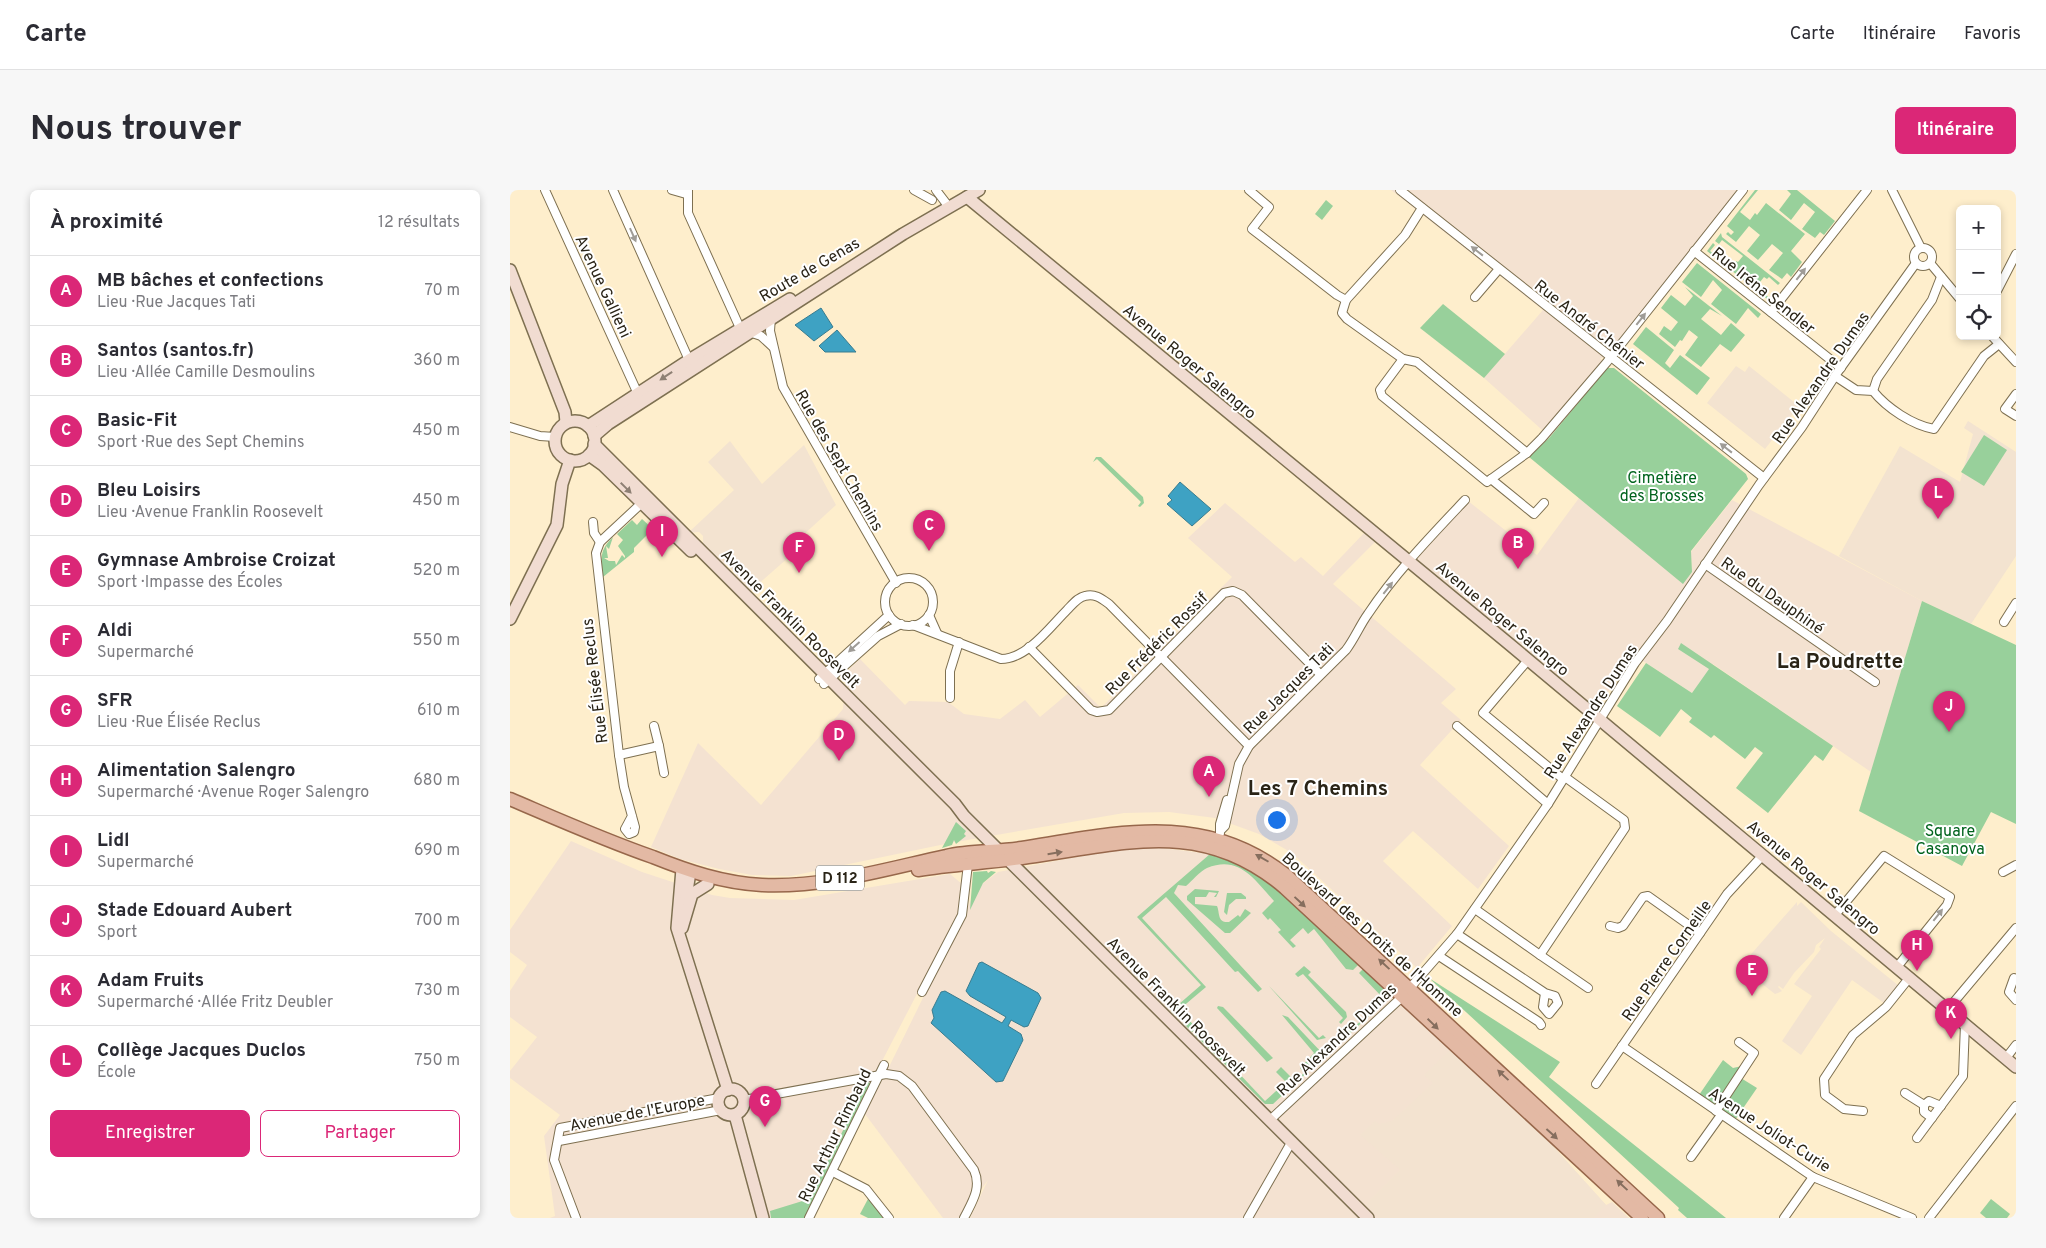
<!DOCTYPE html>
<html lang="fr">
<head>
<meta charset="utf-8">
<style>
	:root { --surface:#fff; --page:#f7f7f7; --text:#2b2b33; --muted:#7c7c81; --line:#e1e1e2; --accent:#db2777 }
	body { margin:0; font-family:Overpass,sans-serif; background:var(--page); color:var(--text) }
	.controls { position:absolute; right:15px; top:15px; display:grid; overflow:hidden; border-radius:8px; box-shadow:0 2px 8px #0003 }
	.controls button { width:45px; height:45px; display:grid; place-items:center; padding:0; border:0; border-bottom:1px solid var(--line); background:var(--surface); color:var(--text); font:25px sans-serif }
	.you { position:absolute; left:766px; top:629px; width:18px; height:18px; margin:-12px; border:4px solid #fff; border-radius:50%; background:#1a73e8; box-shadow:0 0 0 8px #1a73e833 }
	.badge { display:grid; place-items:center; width:32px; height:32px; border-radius:50%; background:var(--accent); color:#fff; font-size:16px; font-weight:700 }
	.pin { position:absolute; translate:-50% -41px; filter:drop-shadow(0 1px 2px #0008) }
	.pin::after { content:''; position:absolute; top:26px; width:18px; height:15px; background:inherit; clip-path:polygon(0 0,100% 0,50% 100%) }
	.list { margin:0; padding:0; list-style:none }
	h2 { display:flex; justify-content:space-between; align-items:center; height:65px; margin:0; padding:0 20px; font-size:21px }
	h2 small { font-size:16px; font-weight:400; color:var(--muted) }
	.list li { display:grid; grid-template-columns:32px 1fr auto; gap:15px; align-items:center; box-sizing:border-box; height:70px; padding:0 20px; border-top:1px solid var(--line) }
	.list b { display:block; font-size:19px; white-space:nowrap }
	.list p { margin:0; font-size:16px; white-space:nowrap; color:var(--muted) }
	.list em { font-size:16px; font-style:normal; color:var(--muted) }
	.actions { display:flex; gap:10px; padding:15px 20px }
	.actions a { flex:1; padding:11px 0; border:1px solid var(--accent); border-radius:8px; text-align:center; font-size:18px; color:var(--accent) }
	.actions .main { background:var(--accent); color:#fff }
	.icon { flex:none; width:28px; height:28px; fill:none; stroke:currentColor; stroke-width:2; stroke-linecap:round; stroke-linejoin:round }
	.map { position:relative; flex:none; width:1506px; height:1028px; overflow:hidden; border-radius:8px }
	header { display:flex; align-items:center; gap:30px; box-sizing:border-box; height:70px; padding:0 25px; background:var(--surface); border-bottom:1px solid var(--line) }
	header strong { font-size:24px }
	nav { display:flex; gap:28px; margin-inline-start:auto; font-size:18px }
	.intro { display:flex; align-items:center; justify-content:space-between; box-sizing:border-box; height:120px; padding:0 30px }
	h1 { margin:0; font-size:35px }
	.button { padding:12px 22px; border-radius:8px; background:var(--accent); color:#fff; font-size:18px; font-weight:700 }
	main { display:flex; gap:30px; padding:0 30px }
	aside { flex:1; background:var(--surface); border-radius:8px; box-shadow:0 2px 8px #0003 }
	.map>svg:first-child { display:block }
	.industrial { fill:#f4e2d1 }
	.education { fill:#f3e3d0 }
	.green { fill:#98d09b }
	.water { fill:#3ea2c3; stroke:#387c8f }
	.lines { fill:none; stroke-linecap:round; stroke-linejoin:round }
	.street-casing { stroke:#7e7051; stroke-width:10 }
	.secondary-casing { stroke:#7e7051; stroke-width:14 }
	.primary-casing { stroke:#97674b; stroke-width:15 }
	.street { stroke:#fff; stroke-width:8 }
	.secondary { stroke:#f1dcd1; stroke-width:11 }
	.primary { stroke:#e3b9a4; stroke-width:12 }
	.oneway { fill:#9f9c97 }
	.oneway2 { fill:#8e8074 }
	.oneway3 { fill:#866e5e }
	.labels { text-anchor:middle; stroke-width:4; stroke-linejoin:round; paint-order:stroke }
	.shield { fill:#fff; stroke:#6a665d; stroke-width:1 }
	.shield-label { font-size:15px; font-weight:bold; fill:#2a2417 }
	.street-label { font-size:16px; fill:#2a2417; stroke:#fff }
	.park-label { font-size:16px; fill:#00631d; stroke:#fff }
	.district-label { font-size:21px; font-weight:bold; fill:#2a2417; stroke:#fff }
</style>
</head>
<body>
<header>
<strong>Carte</strong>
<nav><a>Carte</a><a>Itinéraire</a><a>Favoris</a></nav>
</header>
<div class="intro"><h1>Nous trouver</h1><a class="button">Itinéraire</a></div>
<main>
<aside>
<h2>À proximité<small>12 résultats</small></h2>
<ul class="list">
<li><span class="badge">A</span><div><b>MB bâches et confections</b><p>Lieu · Rue Jacques Tati</p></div><em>70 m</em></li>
<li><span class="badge">B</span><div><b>Santos (santos.fr)</b><p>Lieu · Allée Camille Desmoulins</p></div><em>360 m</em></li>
<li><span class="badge">C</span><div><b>Basic-Fit</b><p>Sport · Rue des Sept Chemins</p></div><em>450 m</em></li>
<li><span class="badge">D</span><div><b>Bleu Loisirs</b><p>Lieu · Avenue Franklin Roosevelt</p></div><em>450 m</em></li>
<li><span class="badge">E</span><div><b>Gymnase Ambroise Croizat</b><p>Sport · Impasse des Écoles</p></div><em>520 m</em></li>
<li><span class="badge">F</span><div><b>Aldi</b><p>Supermarché</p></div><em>550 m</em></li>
<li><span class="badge">G</span><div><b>SFR</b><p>Lieu · Rue Élisée Reclus</p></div><em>610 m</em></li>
<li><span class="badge">H</span><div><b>Alimentation Salengro</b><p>Supermarché · Avenue Roger Salengro</p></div><em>680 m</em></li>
<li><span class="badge">I</span><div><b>Lidl</b><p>Supermarché</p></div><em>690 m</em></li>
<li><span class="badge">J</span><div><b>Stade Edouard Aubert</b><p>Sport</p></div><em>700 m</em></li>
<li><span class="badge">K</span><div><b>Adam Fruits</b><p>Supermarché · Allée Fritz Deubler</p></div><em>730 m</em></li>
<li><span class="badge">L</span><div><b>Collège Jacques Duclos</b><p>École</p></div><em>750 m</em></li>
</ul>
<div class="actions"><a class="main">Enregistrer</a><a>Partager</a></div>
</aside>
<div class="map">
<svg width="1506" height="1028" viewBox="0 0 1506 1028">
	<rect width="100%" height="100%" fill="#feeecc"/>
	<g class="industrial">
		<path d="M881 0H1235L1101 167 1090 168 1097 178 1040 247 974 188 1033 120Z"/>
		<path d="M1069 308 1173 393 1182 382 1181 362 1222 310 1412 411 1361 582 1203 474 1182 503 1124 465 1089 515H1083L906 370 958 311 1027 365Z"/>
		<path d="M715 313 785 372 791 367 813 386 855 342 866 351 823 394 946 499 931 513 951 530 910 575 999 656 968 699 903 641 873 671 942 736 907 778 782 663 749 644 705 628 659 622 614 623 440 653 281 686 242 685 209 679 170 669 141 657 188 553 251 615 333 519 336 482 350 469 395 515 399 511 438 512 454 524 490 529 515 510 530 527 568 495 591 518 722 387 678 348Z"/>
		<path d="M61 651 132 682 202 705 220 708 284 710 440 684 452 694 448 725 370 875 379 877 467 698 488 682 609 659 644 657 700 664 745 684 849 774 1041 954 1096 1015 1102 1012 1119 1028H460L478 990 450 1028H433L355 924 349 922 297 1028H40L45 1026 34 946 50 925 0 888V881L27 847 0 827V801L17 775 0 762V740Z"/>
	</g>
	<g class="education">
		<path d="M1226 176 1235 182 1239 176 1289 216 1255 259 1197 213Z"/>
		<path d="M1458 231 1506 262V366L1461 434 1412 411 1329 366 1390 256 1450 292 1463 244 1454 238Z"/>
		<path d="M220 251 252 294 294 255 326 315 291 347 295 353 239 402 219 376 205 370 193 356V346L189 342 178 343 224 300 198 272Z"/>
		<path d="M1287 712V716L1291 712 1321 741 1389 796 1374 813 1342 790 1291 865 1272 851 1302 806 1284 794 1311 759 1309 757 1315 748 1306 755 1304 762 1284 783 1273 799 1269 796 1268 797 1272 801 1268 803 1265 804 1242 786 1240 775 1235 771Z"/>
		<path d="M940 860 1041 954 1096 1015 1083 1028H870L856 1014 890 980 850 945 865 931 869 934 882 931 923 893 914 885Z"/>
	</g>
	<g class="green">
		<path d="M1245 0H1248L1230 22 1240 30 1245 23 1247 25 1256 13 1295 44 1281 61 1292 72 1281 87 1277 83 1272 89 1259 80 1273 63 1262 54 1248 70 1237 61 1250 45 1239 36 1226 52 1216 44 1218 42 1221 45 1224 42 1217 36Z"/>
		<path d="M1277 0H1287L1325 31 1314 45 1310 42 1305 48 1292 39 1305 22 1294 13 1281 30 1269 20 1281 4Z"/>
		<path d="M816 10 823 16 812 30 805 24Z"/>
		<path d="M1211 43 1212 47 1270 93 1268 95 1259 87 1257 89 1254 87 1246 97 1262 110 1261 112 1197 61 1203 53 1205 55 1200 61 1223 79 1226 71 1228 72 1233 66 1212 50 1209 54 1205 51Z"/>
		<path d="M1187 73 1251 124 1248 128 1238 118 1226 134 1201 114 1212 100 1203 90 1191 107 1172 92Z"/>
		<path d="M1175 97 1212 126 1200 119 1191 129 1211 145 1221 133 1235 145 1221 162 1210 154 1191 177 1175 165 1188 147 1179 140 1172 151 1170 150 1165 157 1149 144 1154 136 1161 141 1168 132 1151 118 1161 105 1175 116 1183 106Z"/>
		<path d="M933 114 995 164 974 188 910 138Z"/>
		<path d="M1136 137 1164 160 1155 173 1160 178 1170 165 1200 188 1187 205 1123 154Z"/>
		<path d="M1097 178H1104L1236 284 1238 289 1181 361 1182 382 1173 394 1019 267 1040 247Z"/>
		<path d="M1474 245 1497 260 1474 296 1451 282Z"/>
		<path d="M586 267H591L633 307 634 313 630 317 628 316 631 312 587 269 583 272Z"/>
		<path d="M132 329 143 339 124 358V362L93 387C91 369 89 360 103 347L99 359 96 356 98 368H94L99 371H105L106 375 112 365 115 368V366L108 356 113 350 107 344 122 330 127 335Z"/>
		<path d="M1412 411 1506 455V634L1481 622 1452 676 1349 621Z"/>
		<path d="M1171 453 1323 556 1313 571 1305 565 1258 623 1226 598 1253 563 1245 557 1235 569 1204 545 1201 548 1179 532 1182 528 1171 519 1150 547 1107 516 1136 473 1182 503 1199 479 1168 459Z"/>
		<path d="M446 632 456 641 454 644 456 646 446 654 444 650 442 655 432 658Z"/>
		<path d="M700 664 730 675 763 696 849 774 843 780 836 779 804 739 798 744 793 738 780 750 786 756 783 758 768 742 771 740 760 728 758 730 752 723 764 711C744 689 729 665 697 678 690 681 682 691 676 696L668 695 664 703 752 799 748 802 728 781 725 782 656 707 632 728 696 797 664 824 661 821 691 795 627 727Z"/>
		<path d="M477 681 478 683 481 681 486 682 473 693 460 720 463 682Z"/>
		<path d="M685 699 709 701 706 707H704L707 703 699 702 696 707H685V714L707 716C710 723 707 733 719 732L728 725 730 727 735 719 741 723 720 743H715L677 710V706Z"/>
		<path d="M717 703H731L736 707V709H726L719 715 717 725 714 722Z"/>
		<path d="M794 776 801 782 798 785 836 822 837 827 831 834 829 832 833 828 793 784 788 787 785 784Z"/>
		<path d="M853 779 881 806 835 848 833 840 839 838 841 840 874 809 849 783Z"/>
		<path d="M919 788 1050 872 1039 887 1216 1028H1177L1168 1020 1169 1018Z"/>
		<path d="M759 796 809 848 813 845 816 848 807 850Z"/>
		<path d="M708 816 713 817 763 868 757 872 707 818Z"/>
		<path d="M772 825 778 827 814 865 821 859 820 852 825 848 830 852 763 914H755L684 844 688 841 686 839 682 842 673 833 677 828 755 911 776 892 766 882 771 877 785 891 794 883 790 878 804 863Z"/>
		<path d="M1213 870 1223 878 1232 876 1226 885 1247 898 1225 930 1189 905Z"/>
		<path d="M363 892 295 1028H261L260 1021 299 1009 352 902 351 894 356 895V893Z"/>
		<path d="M359 1007 374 1028H358L350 1024Z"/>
		<path d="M1481 1009 1500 1024 1497 1028H1476L1470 1023Z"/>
	</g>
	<g class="water">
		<path d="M311 118 323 137 304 151 285 135Z"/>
		<path d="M327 140 346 162H315L309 156Z"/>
		<path d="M670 292 701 319 682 336 657 314 662 310 658 306Z"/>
		<path d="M472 772 528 803 531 808 518 836 514 837 501 830 498 836 511 844 513 850 493 891 486 892 421 833 424 828 422 820 431 802 435 801 492 833 496 827 460 806 456 801 469 773Z"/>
	</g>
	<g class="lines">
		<defs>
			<g id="street">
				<path d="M35 0 128 204"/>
				<path d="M103 0 179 170 182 171"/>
				<path d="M162 0 176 4"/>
				<path d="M178 0V23L230 138"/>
				<path d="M404 0 422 10"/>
				<path d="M426 0 439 17"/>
				<path d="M739 0 759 17 742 39 827 105 836 110 895 45 912 18"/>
				<path d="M890 0 1254 288"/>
				<path d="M1382 0 1411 58"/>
				<circle cx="1413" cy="67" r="9"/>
				<path d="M1184 61 1331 178"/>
				<path d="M1420 73 1450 109"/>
				<path d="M1487 101 1506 64"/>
				<path d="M965 107 989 79"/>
				<path d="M836 110 832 123 837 129 893 169 907 172 1017 263"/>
				<path d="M1261 122 1357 0"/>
				<path d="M261 127 260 141 273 197 386 393"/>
				<path d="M239 142 251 146 263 157"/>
				<path d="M1482 146 1506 172"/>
				<path d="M893 169 870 200 872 206 977 292 1017 263 1032 248 1097 172 1233 0"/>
				<path d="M1325 186 1346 200 1363 201C1377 218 1402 235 1424 239L1474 166 1489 154"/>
				<path d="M1363 201 1367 189 1422 110 1431 87"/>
				<path d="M1506 204 1495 219 1506 226"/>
				<path d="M0 237 30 246 45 247"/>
				<path d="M981 289 1024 324 1034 313"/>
				<path d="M83 332 84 343 90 352"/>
				<path d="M1195 374 1365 492"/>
				<circle cx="399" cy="412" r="24"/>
				<path d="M419 425 427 443"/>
				<path d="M1494 432 1506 413"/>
				<path d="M403 435 491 469C517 469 540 437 557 420 562 415 568 407 575 406 585 403 592 409 599 414L739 556"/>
				<path d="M519 457 581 520 587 522 599 520 714 403 723 401 732 405 810 484"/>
				<path d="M1018 470 973 523 1053 589"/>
				<path d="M309 489 379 425"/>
				<path d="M314 494 368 446 391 434"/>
				<path d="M440 508V481L449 452"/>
				<path d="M144 536 149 556"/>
				<path d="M947 536 1038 614"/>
				<path d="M109 565 149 556 154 583"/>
				<path d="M122 626 115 639 119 644 124 642 125 637 114 597 109 565 86 363 90 352 135 310"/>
				<path d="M711 640 715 636 729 574 739 556 836 460C845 448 850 435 858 424 886 382 921 346 955 310"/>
				<path d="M710 643V634L717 610"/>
				<path d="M1493 682 1506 675"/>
				<path d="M965 719 1030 765 1115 638 1114 630 1055 587"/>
				<path d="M1325 725 1374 666 1440 707 1437 715 1387 777"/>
				<path d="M1100 736 1108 738 1113 736 1133 707 1138 706 1190 743"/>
				<path d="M947 744 1035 803 1045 806 1048 813 1039 824 1033 817 1035 803"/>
				<path d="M1030 765 1078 798"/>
				<path d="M929 766 1029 832 1031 835"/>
				<path d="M1504 788 1499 802 1506 810"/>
				<path d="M412 802 452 725 458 674"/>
				<path d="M1438 819 1506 738"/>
				<path d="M1112 856 1303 987 1402 1028"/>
				<path d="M1496 868 1506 855"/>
				<path d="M1086 894 1217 704 1253 665"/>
				<path d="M1395 903 1414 915"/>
				<path d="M234 910 376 884 389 886 402 896 464 980C472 998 462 1012 454 1028"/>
				<path d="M1206 921 1244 863 1229 852"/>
				<path d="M1353 921 1334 919 1315 905 1314 889 1343 845 1376 817 1400 787"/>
				<path d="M1422 928 1414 922V915L1419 911 1431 916"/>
				<path d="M760 930 893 806 947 744 1038 614 1125 473 1157 431 1249 295 1292 237 1327 183 1406 73"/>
				<path d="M1407 948 1453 886 1455 834"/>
				<path d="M49 951 211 920"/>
				<path d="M1181 967 1211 925"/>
				<path d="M323 982 356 999 379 1028"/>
				<path d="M66 1028 44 970 50 938 209 908"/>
				<path d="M299 1028 374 875"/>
				<path d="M738 1028 782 951"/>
				<path d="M1274 1028 1303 987"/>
				<path d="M1419 1028 1506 916"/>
			</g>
			<g id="secondary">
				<path d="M457 7 998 453 1506 877"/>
				<path d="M0 80 55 222 56 232"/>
				<circle cx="65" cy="251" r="20"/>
				<path d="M78 236 179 170 280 109"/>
				<path d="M84 246 98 234 393 44 469 0"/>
				<path d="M84 254 445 614 454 626 858 1028"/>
				<path d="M79 265 93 275 181 361"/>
				<path d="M0 429 47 335 52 294 60 270"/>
				<path d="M172 679 167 738 218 900"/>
				<path d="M175 714 180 682"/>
				<path d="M172 738 182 704 198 694"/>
				<circle cx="221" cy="912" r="13"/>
				<path d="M225 925 253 1028"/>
			</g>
			<g id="primary">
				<path d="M0 609C47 629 94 650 143 667 178 681 213 693 252 695 313 698 376 679 436 666 460 660 487 662 512 658 606 643 694 620 776 685L1148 1028"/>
				<path d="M408 680C444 674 481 673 518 667 614 654 693 627 775 698L1132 1028"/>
			</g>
		</defs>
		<use href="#street" class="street-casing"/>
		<use href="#secondary" class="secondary-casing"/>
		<use href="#primary" class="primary-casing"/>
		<use href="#street" class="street"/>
		<use href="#secondary" class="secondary"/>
		<use href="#primary" class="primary"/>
	</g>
	<defs><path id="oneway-solid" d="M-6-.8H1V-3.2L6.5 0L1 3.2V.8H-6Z" transform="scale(1.25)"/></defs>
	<g class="oneway">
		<use href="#oneway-solid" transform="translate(123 45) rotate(66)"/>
		<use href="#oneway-solid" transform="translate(967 61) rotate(-142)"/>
		<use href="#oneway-solid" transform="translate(1291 84) rotate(-52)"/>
		<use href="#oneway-solid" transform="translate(1131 129) rotate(-52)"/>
		<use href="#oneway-solid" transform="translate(1216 258) rotate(-142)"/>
		<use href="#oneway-solid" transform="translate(878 398) rotate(-52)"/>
		<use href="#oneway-solid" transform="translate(344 457) rotate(138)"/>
		<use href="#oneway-solid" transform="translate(1428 725) rotate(-52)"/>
	</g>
	<g class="oneway2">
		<use href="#oneway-solid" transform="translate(156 186) rotate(146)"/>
		<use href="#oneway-solid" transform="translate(116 298) rotate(45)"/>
	</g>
	<g class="oneway3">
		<use href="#oneway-solid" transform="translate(545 663) rotate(-9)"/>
		<use href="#oneway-solid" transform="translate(752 668) rotate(-150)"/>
		<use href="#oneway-solid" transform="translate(790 712) rotate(43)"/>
		<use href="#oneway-solid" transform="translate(874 774) rotate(-137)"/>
		<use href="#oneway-solid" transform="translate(923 834) rotate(44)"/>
		<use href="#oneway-solid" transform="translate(993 885) rotate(-137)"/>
		<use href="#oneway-solid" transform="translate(1042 944) rotate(42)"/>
		<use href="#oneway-solid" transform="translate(1112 995) rotate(-137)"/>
	</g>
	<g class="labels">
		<rect class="shield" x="306" y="675.5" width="48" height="25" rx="4"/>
		<g class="shield-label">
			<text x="330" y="693">D 112</text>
		</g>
		<g class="street-label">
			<text transform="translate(299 79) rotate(-30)" y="6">Route de Genas</text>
			<text transform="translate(94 96) rotate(65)" y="6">Avenue Gallieni</text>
			<text transform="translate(1254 100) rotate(39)" y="6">Rue Iréna Sendler</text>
			<text transform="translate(1080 134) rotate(38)" y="6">Rue André Chénier</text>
			<text transform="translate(680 171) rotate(40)" y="6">Avenue Roger Salengro</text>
			<text transform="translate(1310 187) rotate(-55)" y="6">Rue Alexandre Dumas</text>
			<text transform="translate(330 270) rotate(60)" y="6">Rue des Sept Chemins</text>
			<text transform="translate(1263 405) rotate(35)" y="6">Rue du Dauphiné</text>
			<text transform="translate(281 428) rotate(45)" y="6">Avenue Franklin Roosevelt</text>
			<text transform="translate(993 428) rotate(40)" y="6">Avenue Roger Salengro</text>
			<text transform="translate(646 453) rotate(-45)" y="6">Rue Frédéric Rossif</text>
			<text transform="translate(84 491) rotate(-97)" y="6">Rue Élisée Reclus</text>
			<text transform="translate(778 498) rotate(-45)" y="6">Rue Jacques Tati</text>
			<text transform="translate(1080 521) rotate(-57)" y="6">Rue Alexandre Dumas</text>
			<text transform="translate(1304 687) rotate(40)" y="6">Avenue Roger Salengro</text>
			<text transform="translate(863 744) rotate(42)" y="6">Boulevard des Droits de l'Homme</text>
			<text transform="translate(1156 770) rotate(-55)" y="6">Rue Pierre Corneille</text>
			<text transform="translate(667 816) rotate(45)" y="6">Avenue Franklin Roosevelt</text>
			<text transform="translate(826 849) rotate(-43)" y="6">Rue Alexandre Dumas</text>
			<text transform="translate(127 922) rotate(-11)" y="6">Avenue de l'Europe</text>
			<text transform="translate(1260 939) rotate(33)" y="6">Avenue Joliot-Curie</text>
			<text transform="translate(324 945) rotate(-64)" y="6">Rue Arthur Rimbaud</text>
		</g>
		<g class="park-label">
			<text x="1152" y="293">Cimetière<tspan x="1152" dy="18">des Brosses</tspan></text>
			<text x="1440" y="646">Square<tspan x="1440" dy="18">Casanova</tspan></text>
		</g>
		<g class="district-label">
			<text x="1330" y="478">La Poudrette</text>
			<text x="808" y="605">Les 7 Chemins</text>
		</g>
	</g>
</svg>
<div class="controls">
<button>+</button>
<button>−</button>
<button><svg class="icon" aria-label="locate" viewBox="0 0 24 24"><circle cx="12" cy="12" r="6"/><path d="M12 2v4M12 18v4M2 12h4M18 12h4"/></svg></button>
</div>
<div class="you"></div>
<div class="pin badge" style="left:699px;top:607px">A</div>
<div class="pin badge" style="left:1008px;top:379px">B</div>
<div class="pin badge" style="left:419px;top:361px">C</div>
<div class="pin badge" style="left:329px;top:571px">D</div>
<div class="pin badge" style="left:1242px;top:806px">E</div>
<div class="pin badge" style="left:289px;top:383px">F</div>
<div class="pin badge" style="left:255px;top:937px">G</div>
<div class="pin badge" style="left:1407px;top:781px">H</div>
<div class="pin badge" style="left:152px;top:367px">I</div>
<div class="pin badge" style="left:1439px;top:542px">J</div>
<div class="pin badge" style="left:1441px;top:849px">K</div>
<div class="pin badge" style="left:1428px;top:329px">L</div>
</div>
</main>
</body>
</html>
